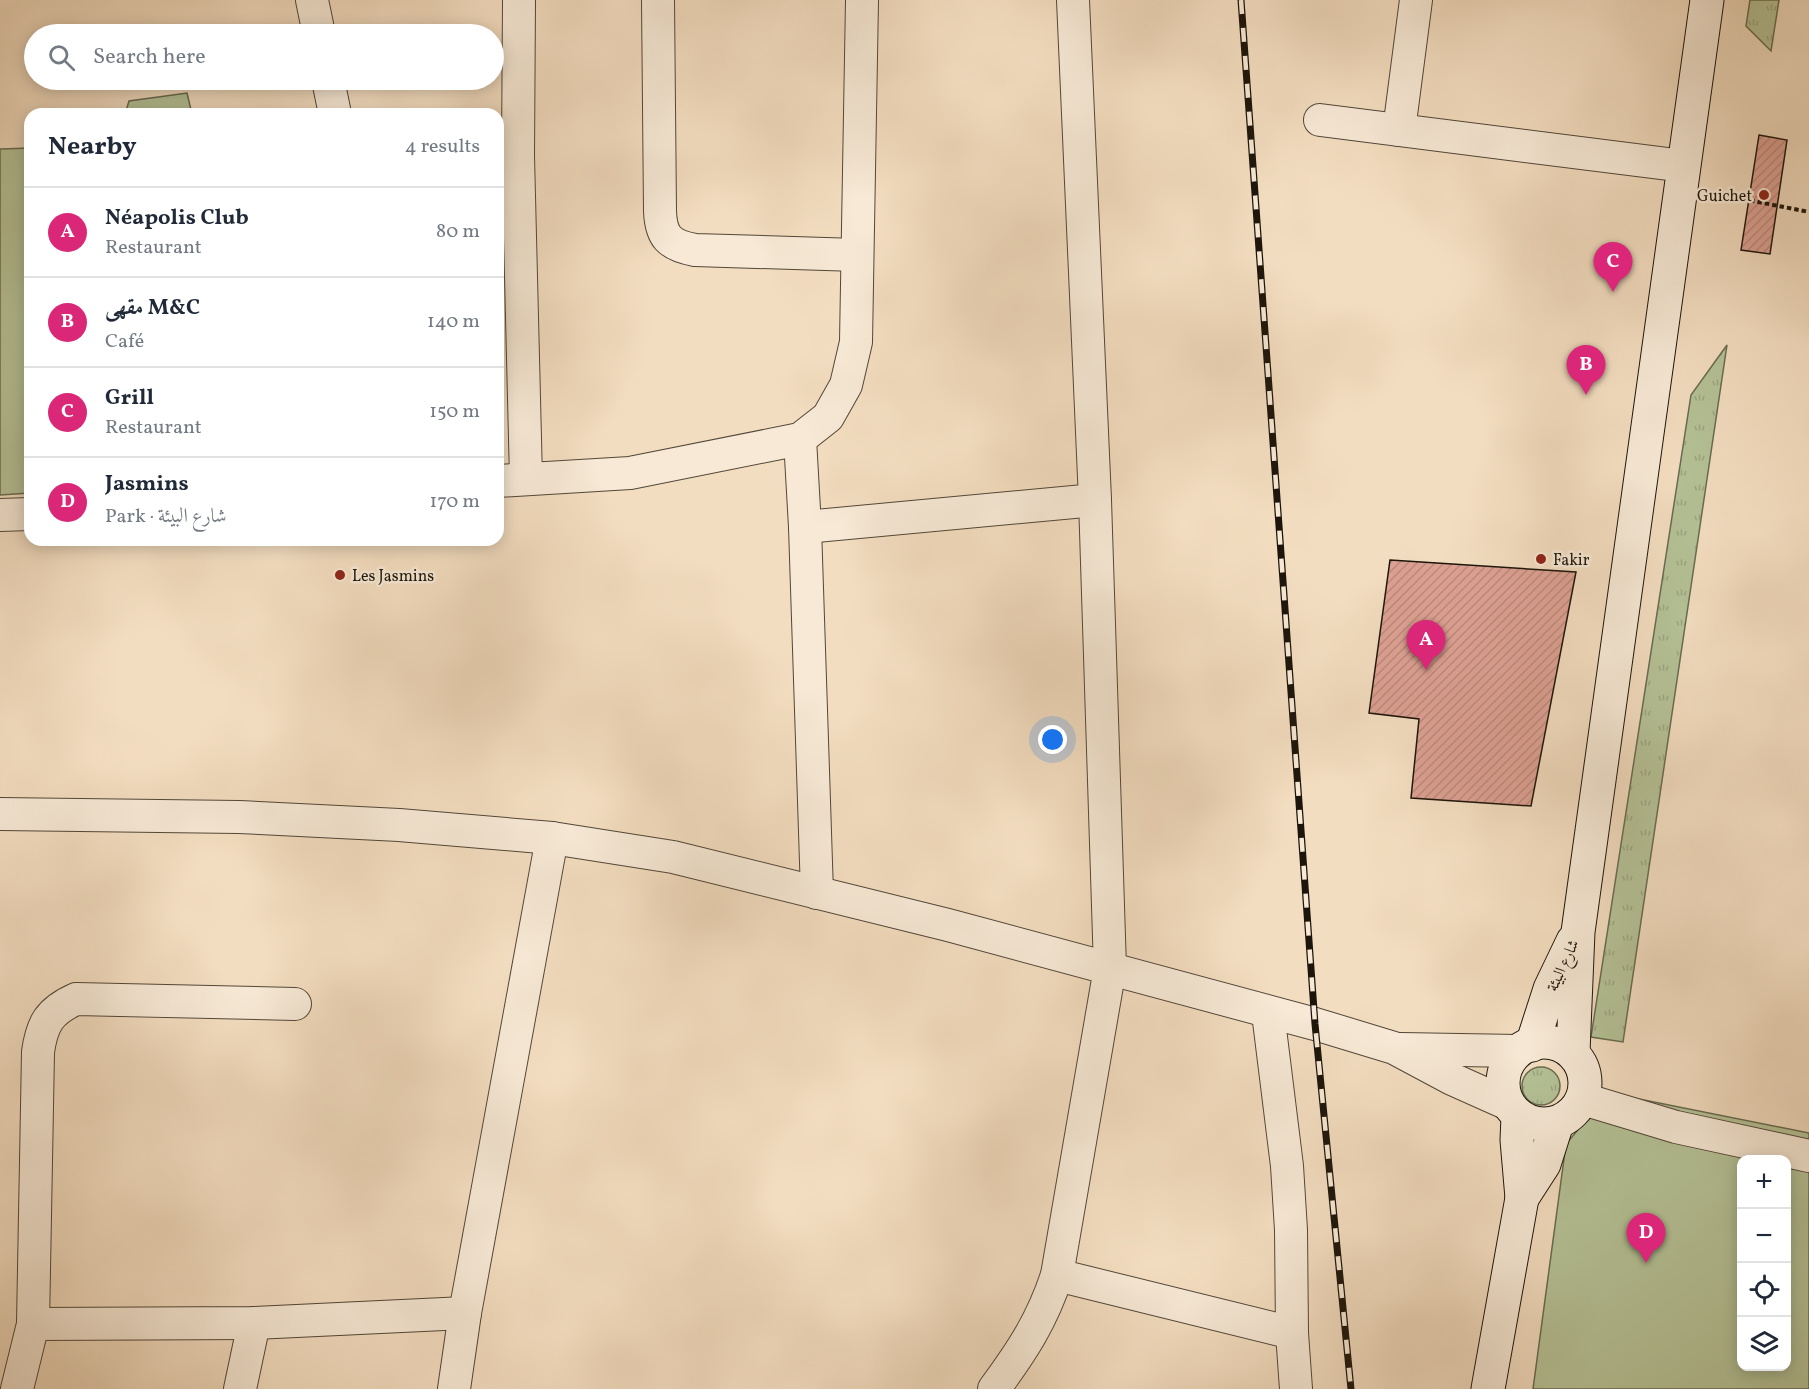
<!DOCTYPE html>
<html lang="en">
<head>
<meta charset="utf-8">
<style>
	:root { --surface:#fff; --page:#f6f6f7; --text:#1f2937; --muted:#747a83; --line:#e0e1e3; --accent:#db2777 }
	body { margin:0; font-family:Vollkorn,Amiri,serif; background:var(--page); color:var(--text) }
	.controls { position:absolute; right:18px; bottom:18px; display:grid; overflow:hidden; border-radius:12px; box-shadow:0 3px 15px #0003 }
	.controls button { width:54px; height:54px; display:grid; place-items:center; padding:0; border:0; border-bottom:2px solid var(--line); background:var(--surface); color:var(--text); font:30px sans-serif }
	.you { position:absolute; left:1053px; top:740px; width:21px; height:21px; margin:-15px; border:4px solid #fff; border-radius:50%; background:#1a73e8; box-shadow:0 0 0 9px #1a73e833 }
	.badge { display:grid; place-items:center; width:39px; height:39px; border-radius:50%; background:var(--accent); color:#fff; font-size:20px; font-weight:700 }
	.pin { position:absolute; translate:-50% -50px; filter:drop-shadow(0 2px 3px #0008) }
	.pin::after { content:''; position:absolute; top:32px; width:21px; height:18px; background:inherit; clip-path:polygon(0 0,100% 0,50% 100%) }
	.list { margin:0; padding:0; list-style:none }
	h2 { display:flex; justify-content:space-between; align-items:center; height:78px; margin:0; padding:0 24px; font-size:26px }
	h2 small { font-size:20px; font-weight:400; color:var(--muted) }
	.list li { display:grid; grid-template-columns:39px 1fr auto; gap:18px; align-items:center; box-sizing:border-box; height:90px; padding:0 24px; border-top:2px solid var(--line) }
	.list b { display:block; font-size:22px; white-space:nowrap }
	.list p { margin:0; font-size:20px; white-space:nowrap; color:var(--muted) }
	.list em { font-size:20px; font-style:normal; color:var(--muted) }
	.icon { flex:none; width:33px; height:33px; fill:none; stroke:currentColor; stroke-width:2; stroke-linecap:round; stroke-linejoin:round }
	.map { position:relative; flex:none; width:1809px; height:1389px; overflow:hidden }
	.search { position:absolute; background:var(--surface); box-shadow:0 3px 15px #0003; left:24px; top:24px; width:480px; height:66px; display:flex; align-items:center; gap:15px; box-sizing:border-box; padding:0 21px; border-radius:33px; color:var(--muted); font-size:22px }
	.panel { position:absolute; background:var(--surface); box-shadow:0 3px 15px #0003; left:24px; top:108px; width:480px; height:438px; border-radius:18px }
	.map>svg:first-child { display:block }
	.grass { fill:url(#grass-tufts); stroke:#686c51; stroke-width:1.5 }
	.garden { fill:#b5c297; stroke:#686c51; stroke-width:1.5; fill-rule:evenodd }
	.building { fill:url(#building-hatch); stroke:#1c150b; stroke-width:1.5 }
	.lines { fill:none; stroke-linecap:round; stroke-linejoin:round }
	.minor-casing { stroke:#524738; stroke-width:34 }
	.secondary-casing { stroke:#1c150b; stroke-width:35 }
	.path { stroke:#1c150b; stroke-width:4; stroke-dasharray:4.5 3; stroke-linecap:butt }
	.minor { stroke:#f7e9d6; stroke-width:32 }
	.secondary { stroke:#f7e9d6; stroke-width:33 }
	.rail-casing { stroke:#1c150b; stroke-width:7 }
	.rail { stroke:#f7e9d6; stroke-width:4.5; stroke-dasharray:14; stroke-linecap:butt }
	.poi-dot { fill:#8f2418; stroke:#f7e9d6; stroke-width:2 }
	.labels { text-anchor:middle; stroke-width:5; stroke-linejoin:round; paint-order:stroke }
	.poi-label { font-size:16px; fill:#1c150b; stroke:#f7e9d6; text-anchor:start }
	.street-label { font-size:16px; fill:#1c150b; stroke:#f7e9d6 }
</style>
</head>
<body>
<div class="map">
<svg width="1809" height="1389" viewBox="0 0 1809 1389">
	<defs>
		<pattern id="grass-tufts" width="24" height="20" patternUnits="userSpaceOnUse" patternTransform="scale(1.5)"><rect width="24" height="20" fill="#b5c297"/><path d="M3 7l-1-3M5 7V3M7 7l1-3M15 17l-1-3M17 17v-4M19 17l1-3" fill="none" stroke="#9ba681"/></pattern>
		<pattern id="building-hatch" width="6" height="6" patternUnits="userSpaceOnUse" patternTransform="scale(1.5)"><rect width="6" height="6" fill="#dda193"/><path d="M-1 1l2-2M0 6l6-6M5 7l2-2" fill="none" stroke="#bd8a7d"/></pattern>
	</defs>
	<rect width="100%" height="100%" fill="#f3ddc0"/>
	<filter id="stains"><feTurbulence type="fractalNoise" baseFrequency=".00333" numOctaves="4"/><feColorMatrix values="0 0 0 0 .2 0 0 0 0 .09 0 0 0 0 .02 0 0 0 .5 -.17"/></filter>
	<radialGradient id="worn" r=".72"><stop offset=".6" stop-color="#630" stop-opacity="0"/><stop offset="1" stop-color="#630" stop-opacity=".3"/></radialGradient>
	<g class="grass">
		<path d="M1750 0H1779L1771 51 1746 26Z"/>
		<path d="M1727 345 1623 1042 1591 1037 1691 395Z"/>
		<circle cx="1541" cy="1086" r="19"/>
	</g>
	<g class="garden">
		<path d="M187 93 192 114H125L129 101Z"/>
		<path d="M30 148V493L0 495V149Z"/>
		<path d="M1609 1093 1809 1133V1389H1533L1566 1144ZM1742 1160H1786V1366H1742Z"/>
	</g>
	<g class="building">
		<path d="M1759 135 1787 140 1770 254 1741 250Z"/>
		<path d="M1390 560 1576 572 1531 806 1411 798 1419 719 1369 713Z"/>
	</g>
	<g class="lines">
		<defs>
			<g id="minor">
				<path d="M312 0 319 34"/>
				<path d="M519 0 518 156 526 479"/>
				<path d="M658 0 660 211C661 237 669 245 695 250L857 255"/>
				<path d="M328 80 335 114"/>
				<path d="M1320 120 1684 166"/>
				<path d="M1399 130 1416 0"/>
				<path d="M800 439 805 527 817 893"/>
				<path d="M498 481 630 473 800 439 828 417 846 385 856 342 862 0"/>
				<path d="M0 515 30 514"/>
				<path d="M805 527 1095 500"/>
				<path d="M0 814 239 817 399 825 552 838 673 857 948 925 1315 1024 1394 1048 1452 1079 1508 1104"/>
				<path d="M1268 1013 1287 1166 1291 1230 1292 1333 1296 1389"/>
				<path d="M1401 1049 1518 1051"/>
				<path d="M1583 1099 1676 1127 1809 1156"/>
				<path d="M1057 1275 1292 1333"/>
				<path d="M33 1324 254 1323 465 1313"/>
				<path d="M17 1389 33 1324 38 1052C42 1024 49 1011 76 999L295 1004"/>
				<path d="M240 1389 254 1323"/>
				<path d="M454 1389 465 1313 552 838"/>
				<path d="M994 1389C1022 1351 1042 1321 1057 1275L1110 968 1095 500 1073 0"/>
			</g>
			<g id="secondary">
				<circle cx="1544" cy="1083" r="41"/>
				<path d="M1532 1045 1550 989 1573 941"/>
				<path d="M1573 1052 1578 932 1707 0"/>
				<path d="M1522 1198 1544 1164 1557 1123"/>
				<path d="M1488 1389 1522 1198 1517 1140 1518 1116"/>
			</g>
		</defs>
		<use href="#minor" class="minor-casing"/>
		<use href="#secondary" class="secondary-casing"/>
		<path class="path" d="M1728 196 1809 212"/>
		<use href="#minor" class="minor"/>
		<use href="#secondary" class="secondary"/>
		<defs>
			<path id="rail" d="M1241 0 1315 1024 1351 1389"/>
		</defs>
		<use href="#rail" class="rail-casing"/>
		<use href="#rail" class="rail"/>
	</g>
	<g class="poi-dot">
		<circle cx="1764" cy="195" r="6"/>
		<circle cx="1541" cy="559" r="6"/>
		<circle cx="340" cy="575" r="6"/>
	</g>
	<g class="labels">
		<g class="poi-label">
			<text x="1752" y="201" text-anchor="end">Guichet</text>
			<text x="1553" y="565">Fakir</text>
			<text x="352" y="581">Les Jasmins</text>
		</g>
		<g class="street-label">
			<text transform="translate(1562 965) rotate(-65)" y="6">شارع البيئة</text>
		</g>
	</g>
	<rect width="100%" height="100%" filter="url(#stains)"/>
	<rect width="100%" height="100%" fill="url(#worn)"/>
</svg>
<div class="controls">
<button>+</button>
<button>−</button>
<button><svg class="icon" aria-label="locate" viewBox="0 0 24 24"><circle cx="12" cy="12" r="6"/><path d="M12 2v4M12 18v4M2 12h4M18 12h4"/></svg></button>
<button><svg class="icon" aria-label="layers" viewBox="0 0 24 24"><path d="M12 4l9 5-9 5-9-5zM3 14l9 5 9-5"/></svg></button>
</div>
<div class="you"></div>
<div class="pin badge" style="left:1426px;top:670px">A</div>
<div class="pin badge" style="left:1586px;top:395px">B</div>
<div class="pin badge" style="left:1613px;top:292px">C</div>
<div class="pin badge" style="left:1646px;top:1263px">D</div>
<div class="search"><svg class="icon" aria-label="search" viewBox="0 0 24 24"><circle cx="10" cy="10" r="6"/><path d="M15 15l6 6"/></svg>Search here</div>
<section class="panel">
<h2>Nearby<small>4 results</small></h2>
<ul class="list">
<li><span class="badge">A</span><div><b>Néapolis Club</b><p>Restaurant</p></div><em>80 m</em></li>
<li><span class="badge">B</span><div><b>مقهى M&amp;C</b><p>Café</p></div><em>140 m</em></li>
<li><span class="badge">C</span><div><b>Grill</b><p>Restaurant</p></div><em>150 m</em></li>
<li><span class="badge">D</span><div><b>Jasmins</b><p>Park · شارع البيئة</p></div><em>170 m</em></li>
</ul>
</section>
</div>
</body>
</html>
